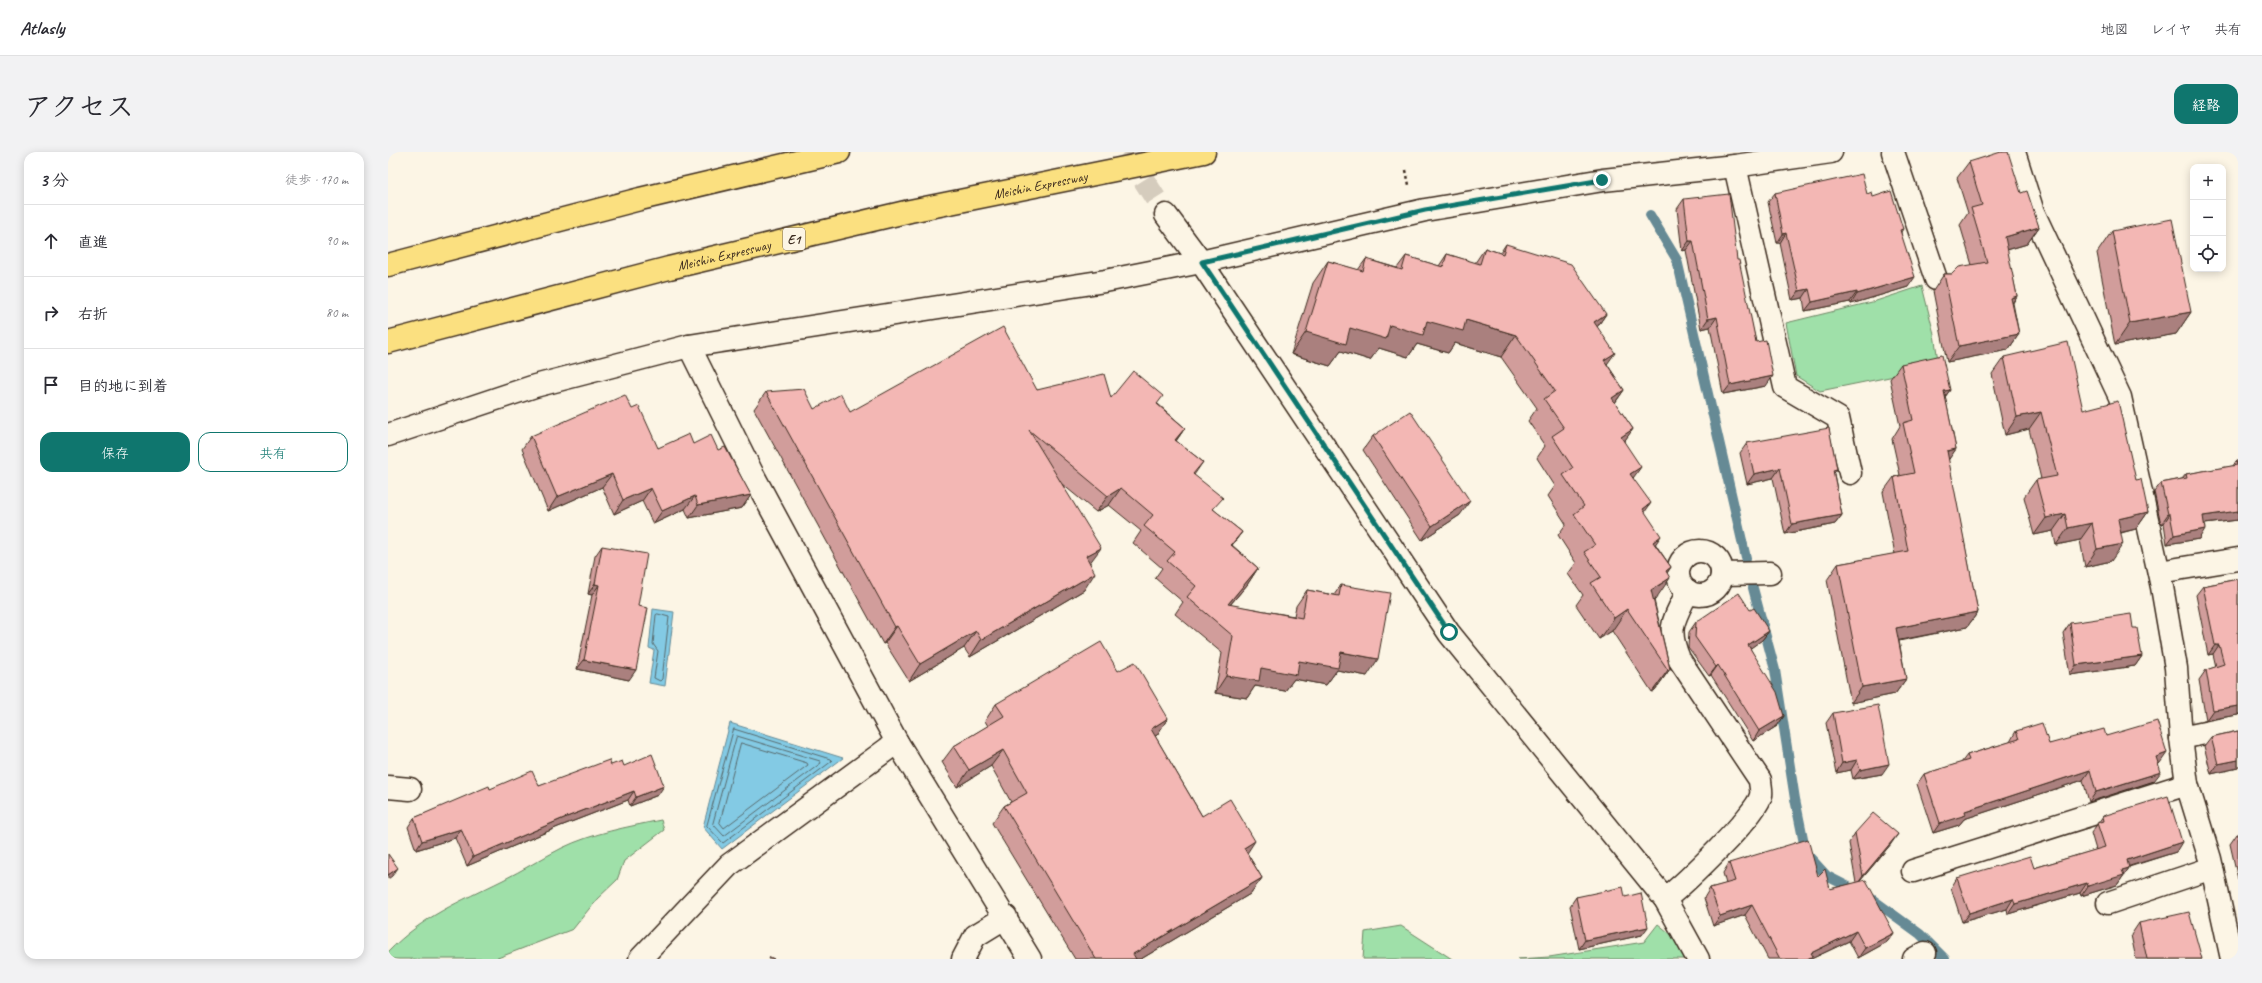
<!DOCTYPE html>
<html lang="ja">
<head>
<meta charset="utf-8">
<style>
	:root { --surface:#fff; --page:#f2f2f3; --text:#2b2b33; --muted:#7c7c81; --line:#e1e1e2; --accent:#0f766e }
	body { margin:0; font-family:Caveat,"Klee One",sans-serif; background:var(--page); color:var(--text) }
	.controls { position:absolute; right:12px; top:12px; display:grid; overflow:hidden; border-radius:8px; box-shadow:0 2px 10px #0003 }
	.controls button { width:36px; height:36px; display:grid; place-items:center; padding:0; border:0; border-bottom:1px solid var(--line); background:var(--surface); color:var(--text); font:20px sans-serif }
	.stop { position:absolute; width:12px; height:12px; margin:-9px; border:3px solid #0f766e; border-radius:50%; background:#fff }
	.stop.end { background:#0f766e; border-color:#fff; box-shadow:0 1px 4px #0008 }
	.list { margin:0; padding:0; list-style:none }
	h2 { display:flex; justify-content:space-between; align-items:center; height:52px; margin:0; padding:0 16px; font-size:17px }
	h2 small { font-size:13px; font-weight:400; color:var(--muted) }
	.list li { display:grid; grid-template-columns:26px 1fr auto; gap:12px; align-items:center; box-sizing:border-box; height:72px; padding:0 16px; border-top:1px solid var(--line) }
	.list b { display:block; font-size:15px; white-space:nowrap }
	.list em { font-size:13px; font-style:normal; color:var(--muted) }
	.actions { display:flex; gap:8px; padding:12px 16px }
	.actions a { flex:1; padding:9px 0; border:1px solid var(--accent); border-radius:12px; text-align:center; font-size:14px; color:var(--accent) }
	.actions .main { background:var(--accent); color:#fff }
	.icon { flex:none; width:22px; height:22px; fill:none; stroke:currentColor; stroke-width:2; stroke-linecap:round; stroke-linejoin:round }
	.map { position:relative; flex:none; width:1850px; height:807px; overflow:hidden; border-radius:12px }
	header { display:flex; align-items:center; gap:24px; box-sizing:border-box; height:56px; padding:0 20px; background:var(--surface); border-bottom:1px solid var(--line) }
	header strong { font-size:19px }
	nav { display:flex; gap:22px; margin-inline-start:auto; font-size:14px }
	.intro { display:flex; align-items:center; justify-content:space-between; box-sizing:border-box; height:96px; padding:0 24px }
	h1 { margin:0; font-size:28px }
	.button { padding:10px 18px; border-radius:12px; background:var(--accent); color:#fff; font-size:14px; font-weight:700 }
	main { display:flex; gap:24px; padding:0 24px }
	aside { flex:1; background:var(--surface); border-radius:12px; box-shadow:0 2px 10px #0003 }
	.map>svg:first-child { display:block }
	.green { fill:#9fe0a9; stroke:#6d8564 }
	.water { fill:#83cae4; stroke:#668a95 }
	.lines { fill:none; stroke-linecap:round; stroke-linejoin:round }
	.shore { stroke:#586a6d; stroke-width:1 }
	.stream { stroke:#668a95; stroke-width:10 }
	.minor-tunnel { stroke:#d5ccbd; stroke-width:22; stroke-dasharray:22 11; stroke-linecap:butt }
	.minor-casing { stroke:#3b2a1e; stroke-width:25 }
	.highway-casing { stroke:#3b2a1e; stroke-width:25 }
	.path { stroke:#3b2a1e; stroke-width:2.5; stroke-dasharray:3 3; stroke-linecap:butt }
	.minor { stroke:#fcf5e5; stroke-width:22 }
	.highway { stroke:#fbe080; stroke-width:22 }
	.wall { fill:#d19d9b; stroke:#3b2a1e }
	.shaded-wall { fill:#aa807e; stroke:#3b2a1e }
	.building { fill:#f3b7b4; stroke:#3b2a1e }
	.route { stroke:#0f766e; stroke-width:5 }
	.labels { text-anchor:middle; stroke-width:3; stroke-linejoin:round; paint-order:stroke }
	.shield { fill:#fcf5e5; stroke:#75675a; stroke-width:1 }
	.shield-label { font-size:13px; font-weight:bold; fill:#3b2a1e }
	.street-label { font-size:14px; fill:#3b2a1e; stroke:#fcf5e5 }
</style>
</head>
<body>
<header>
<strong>Atlasly</strong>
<nav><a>地図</a><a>レイヤ</a><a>共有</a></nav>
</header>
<div class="intro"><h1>アクセス</h1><a class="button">経路</a></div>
<main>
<aside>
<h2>3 分<small>徒歩 · 170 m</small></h2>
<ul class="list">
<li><svg class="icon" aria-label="ahead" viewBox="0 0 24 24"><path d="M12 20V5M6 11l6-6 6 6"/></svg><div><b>直進</b></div><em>90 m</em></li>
<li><svg class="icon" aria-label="right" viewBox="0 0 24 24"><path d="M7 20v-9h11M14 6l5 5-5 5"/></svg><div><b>右折</b></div><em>80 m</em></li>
<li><svg class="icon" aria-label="arrive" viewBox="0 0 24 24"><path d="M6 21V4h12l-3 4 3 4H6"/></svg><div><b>目的地に到着</b></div></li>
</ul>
<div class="actions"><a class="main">保存</a><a>共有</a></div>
</aside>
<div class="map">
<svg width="1850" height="807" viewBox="0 0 1850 807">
	<rect width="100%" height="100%" fill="#fcf5e5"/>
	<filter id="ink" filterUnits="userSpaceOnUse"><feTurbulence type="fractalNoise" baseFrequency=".025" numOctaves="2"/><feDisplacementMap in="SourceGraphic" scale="8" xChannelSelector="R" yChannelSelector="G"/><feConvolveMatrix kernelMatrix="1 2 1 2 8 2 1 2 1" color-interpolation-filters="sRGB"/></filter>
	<g filter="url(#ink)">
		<g class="green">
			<path d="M1534 134 1546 182 1551 215 1432 239 1408 224 1398 171 1488 149Z"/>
			<path d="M273 668 276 678 236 709 229 728 209 747 185 777 107 807H0V800C35 764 71 750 115 728 135 718 154 706 174 696 205 681 239 675 273 668Z"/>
			<path d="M1270 772 1294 791 1301 807H1130L1161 805 1256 790Z"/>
			<path d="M1013 774 1064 807H975L977 780Z"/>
		</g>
		<g class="water">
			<path d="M265 457 286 460 277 534 261 531 266 498 261 496Z"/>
			<path d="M342 571 455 606 334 697 315 675Z"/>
		</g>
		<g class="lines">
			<g class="shore">
				<path d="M270 462 281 465 274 527 272 529 266 526 270 499 265 492 268 463Z"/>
				<path d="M346 577 442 607 444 609 335 691 319 674Z"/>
				<path d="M349 584 432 609 433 611 336 684 325 672Z"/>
				<path d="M353 591 419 611 420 613 336 676 332 671Z"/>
			</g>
			<g class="stream">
				<path d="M1262 63 1289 108 1358 406"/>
				<path d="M1365 436 1387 518 1407 647 1418 701 1439 724 1484 747 1532 782 1557 807"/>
			</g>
			<path class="minor-tunnel" d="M738 0 778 63"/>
			<defs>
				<g id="minor">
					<path d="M1505 0 1548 127"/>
					<path d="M1626 0 1645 60 1732 245 1774 435 1788 516 1793 586 1799 632 1822 707 1844 807"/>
					<path d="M1347 14 1397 235 1450 266 1462 321"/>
					<path d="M778 63 813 110 1061 481 1277 747 1310 807"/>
					<path d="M301 194 365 323 509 590 642 807"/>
					<path d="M0 283 147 234 301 194 717 129 813 110 1037 58 1215 28 1347 14 1443 0"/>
					<circle cx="1312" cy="421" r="22"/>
					<path d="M1771 420 1850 407"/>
					<path d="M1334 422 1382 421"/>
					<path d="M1793 586 1850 574"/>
					<path d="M0 635 22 637"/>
					<path d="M1525 719 1799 632"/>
					<path d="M1277 747C1295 733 1370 662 1373 643 1374 639 1372 632 1372 628L1291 507C1278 475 1286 468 1300 439"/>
					<path d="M1720 751 1824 716"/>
					<path d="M252 807 341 713 509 590"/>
					<path d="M575 807 587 784 618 765"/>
					<path d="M1526 807 1537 801"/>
				</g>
				<g id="highway">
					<path d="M0 113 252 47 451 0"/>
					<path id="s1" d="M0 190 281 116 522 59 816 0"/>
				</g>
			</defs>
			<use href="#minor" class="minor-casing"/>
			<use href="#highway" class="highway-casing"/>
			<path class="path" d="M1018 18 1021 33"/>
			<use href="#minor" class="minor"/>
			<use href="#highway" class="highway"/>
		</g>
		<g class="wall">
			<path d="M1581 10 1633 41 1651 75 1639 92 1619 98 1629 144 1625 151 1631 182 1620 198 1559 210 1545 139 1556 122H1564L1584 113 1572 73 1580 61 1569 26Z"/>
			<path d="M1387 41 1479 42 1485 45 1515 77 1513 80 1520 135 1463 152 1462 150 1417 159 1415 146 1404 148 1392 91H1389L1380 50Z"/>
			<path d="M1296 47 1349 108 1378 234 1335 242 1322 175 1313 177 1298 98 1294 99 1289 57Z"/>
			<path d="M1724 79 1803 160 1788 182 1727 193 1709 101Z"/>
			<path d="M1118 92 1218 162 1209 175 1219 212 1236 238 1227 251 1245 277 1236 289 1245 326 1268 393 1283 415 1279 421 1267 448H1266L1282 517 1267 538 1264 540 1224 479 1211 487 1188 453 1195 443 1180 422 1188 411 1170 383 1178 372 1160 344 1167 334 1149 306 1157 294 1140 269 1149 256 1113 205 1067 191 1060 201 1029 192 1020 205 991 196 982 208 953 199 942 214 903 202 925 131 940 109 970 118 978 107 1009 116 1018 104 1051 114 1059 102 1087 111 1097 96 1112 101Z"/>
			<path d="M1616 205 1695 258 1748 328 1760 360 1748 377 1733 381 1723 409 1697 415 1692 388 1668 393 1665 379 1646 383 1636 345 1648 328 1653 327 1641 277 1617 283 1604 222Z"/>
			<path d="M1513 212 1562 238 1557 245 1568 297 1560 308 1590 460 1579 475 1511 489 1518 527 1507 542 1463 551 1439 428 1450 412 1507 402 1495 340 1506 325 1512 323 1504 287 1512 274 1502 227Z"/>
			<path d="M649 238 723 246 770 252 797 276 788 289 815 310 806 323 826 358 854 380 844 393 870 416 859 433 842 453 906 464 908 454 919 438 946 443 953 433 979 524 949 518 938 533 906 527 897 539 867 534 859 546 827 541 834 501 787 462 795 450 767 426 774 416 745 391 753 379 721 353 708 360 674 332 702 411 696 438 582 505 576 496 521 529 497 491 495 492 366 257 378 240 426 257 462 260Z"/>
			<path d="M143 284 270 296 305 292 330 298 363 343 354 356 301 366 297 357 265 372 254 349 226 362 214 335 160 359 134 297Z"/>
			<path d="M985 284 1072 363 1034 388 975 298Z"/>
			<path d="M1359 291 1446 322 1454 363 1447 372 1397 382 1385 326 1359 332 1352 301Z"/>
			<path d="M1848 309H1850V368L1817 372 1811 387 1779 392 1776 371 1773 372 1766 340 1773 331 1794 327 1798 322 1845 314Z"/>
			<path d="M214 394 250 454 241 528 189 517 204 443 200 442 207 404Z"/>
			<path d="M1850 427V563L1818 568 1811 528 1818 518 1828 515 1825 502 1820 503 1808 443 1815 434Z"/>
			<path d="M1362 458 1381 479 1374 488 1362 496 1396 564 1389 574 1365 589 1323 523 1321 524 1300 495 1301 480 1308 470Z"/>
			<path d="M1682 471 1754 504 1747 514 1682 523 1675 481Z"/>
			<path d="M730 519 780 566 769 583 767 584 814 664 859 701 874 726 862 742 753 807H687L604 671 616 654 623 650 603 614 569 635 554 610 566 594 600 574 597 569 608 552Z"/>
			<path d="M1445 561 1494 622 1465 627 1463 618 1448 621 1438 571Z"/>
			<path d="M1628 579 1661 592 1718 584 1772 611 1770 612 1766 629 1701 650 1695 628 1576 667 1571 673 1545 681 1529 632 1536 622 1573 611 1579 603 1622 590Z"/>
			<path d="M1850 579V616L1823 622 1816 594 1823 585Z"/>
			<path d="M236 614 270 643 242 654 240 648 170 675 79 714 67 686 28 698 20 675 26 666 102 637 151 634Z"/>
			<path d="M1715 664 1788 700 1741 715V716L1729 733 1693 744 1692 741 1620 762 1619 757 1574 770 1563 736 1569 726 1646 716 1708 698 1703 681Z"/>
			<path d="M1467 681 1503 692 1471 730 1506 781 1499 790 1470 806 1461 789 1423 807H1380L1357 763 1325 774 1316 746 1322 736 1338 732 1335 721 1341 711 1430 724 1442 737 1468 731 1461 691Z"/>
			<path d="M1849 682H1850V727L1842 692Z"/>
			<path d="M1188 745H1237L1254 783 1191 797 1182 754Z"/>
			<path d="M1751 771 1814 807H1748L1743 783Z"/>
		</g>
		<g class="shaded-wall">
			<path d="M1651 75 1639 92 1605 102 1617 85Z"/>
			<path d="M1398 81 1392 91H1389L1395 82Z"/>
			<path d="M1301 89H1305L1298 98 1294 99Z"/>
			<path d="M1527 125 1520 135 1463 152 1469 142Z"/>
			<path d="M1421 137 1415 146 1404 148 1411 139Z"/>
			<path d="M1469 140 1462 150 1417 159 1424 150Z"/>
			<path d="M1629 144 1617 161 1623 146Z"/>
			<path d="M1803 160 1788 182 1727 193 1742 171Z"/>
			<path d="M1218 162 1203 184 1206 170Z"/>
			<path d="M1329 165 1322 175 1313 177 1320 167Z"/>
			<path d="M1078 168 1128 183 1113 205 1067 191 1060 201 1029 192 1020 205 991 196 982 208 953 199 942 214 903 202 918 180 962 176 1002 173 1039 169Z"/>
			<path d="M1631 182 1620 198 1559 210 1571 194Z"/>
			<path d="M1227 201 1212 222 1216 208Z"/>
			<path d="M1385 224 1378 234 1335 242 1342 233Z"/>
			<path d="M1236 238 1221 259 1224 246Z"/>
			<path d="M1562 238 1551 253 1556 239Z"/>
			<path d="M1653 260 1641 277 1617 283 1629 265Z"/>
			<path d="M797 276 785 293 787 288Z"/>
			<path d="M1245 277 1230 298 1233 285Z"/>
			<path d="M1568 297 1557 313 1559 299Z"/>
			<path d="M1253 315 1238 336 1242 322Z"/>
			<path d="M1392 316 1385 326 1359 332 1366 322Z"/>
			<path d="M1449 317 1442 327 1445 318Z"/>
			<path d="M224 322 214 335 160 359 169 345Z"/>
			<path d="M263 336 254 349 226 362 235 348Z"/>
			<path d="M733 336 721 353 708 360 720 344Z"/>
			<path d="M363 343 354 356 301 366 310 353Z"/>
			<path d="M307 344 297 357 265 372 274 359Z"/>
			<path d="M1082 349 1072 363 1034 388 1044 374Z"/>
			<path d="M1263 351 1248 373 1255 357Z"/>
			<path d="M1850 359V368L1808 373 1815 364Z"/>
			<path d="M1760 360 1748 377 1718 384 1730 367Z"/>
			<path d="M1677 362 1665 379 1646 383 1658 366Z"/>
			<path d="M1780 362H1782L1776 371 1773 372Z"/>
			<path d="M1454 363 1447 372 1397 382 1404 372Z"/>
			<path d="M1704 371 1692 388 1668 393 1680 376Z"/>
			<path d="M1817 377 1811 387 1779 392 1786 383Z"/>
			<path d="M854 380 842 396 843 393Z"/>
			<path d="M1273 384 1258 406 1265 390Z"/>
			<path d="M1735 392 1723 409 1697 415 1709 397Z"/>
			<path d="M713 396 701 412 698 404Z"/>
			<path d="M1283 415 1270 434 1282 426 1267 448 1248 460 1278 419Z"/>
			<path d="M870 416 859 433 828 469 840 452Z"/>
			<path d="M707 421 696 438 582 505 593 488Z"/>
			<path d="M207 432 211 433 204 443 200 442Z"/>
			<path d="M1239 457 1224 479 1211 487 1226 466Z"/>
			<path d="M1590 460 1579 475 1497 491 1508 476Z"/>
			<path d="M509 474 497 491 495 492 507 475Z"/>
			<path d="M588 479 576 496 521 529 532 512Z"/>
			<path d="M1381 479 1374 488 1353 503 1360 493Z"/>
			<path d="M1827 493H1831L1825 502 1820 503Z"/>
			<path d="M953 500 990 507 979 524 949 518 938 533 906 527 897 539 867 534 859 546 827 541 838 524 873 516 911 509Z"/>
			<path d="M1754 504 1747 514 1682 523 1688 513Z"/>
			<path d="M196 508 248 518 241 528 189 517Z"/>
			<path d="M1330 513 1323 523 1321 524 1328 515Z"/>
			<path d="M1282 517 1267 538 1264 540 1280 518Z"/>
			<path d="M1518 527 1507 542 1463 551 1474 535Z"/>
			<path d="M1850 554V563L1818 568 1825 558Z"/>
			<path d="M1396 564 1389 574 1365 589 1371 579Z"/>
			<path d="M780 566 769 583 751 593 763 577Z"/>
			<path d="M615 598 603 614 569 635 581 618Z"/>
			<path d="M1779 601 1772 611 1761 614 1768 605Z"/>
			<path d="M1469 608 1463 618 1448 621 1454 611Z"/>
			<path d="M1850 608V616L1823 622 1830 612Z"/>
			<path d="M1501 612 1494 622 1465 627 1472 618Z"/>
			<path d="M1702 618 1695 628 1576 667 1571 673 1545 681 1552 671 1577 659Z"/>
			<path d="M1773 620 1766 629 1701 650 1708 640Z"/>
			<path d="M276 634 270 643 242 654 248 645Z"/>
			<path d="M246 639 240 648 170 675 79 714 85 705 176 666Z"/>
			<path d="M73 677 67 686 28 698 34 689Z"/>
			<path d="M1510 682 1503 692 1468 734 1475 724Z"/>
			<path d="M867 689 856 706V696Z"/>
			<path d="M1794 690 1788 700 1732 717 1739 708Z"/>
			<path d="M10 716 4 724 0 727V723Z"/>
			<path d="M1741 716 1729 733 1693 744 1700 734 1734 718Z"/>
			<path d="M874 726 862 742 753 807H742L745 802Z"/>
			<path d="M1699 731 1692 741 1620 762 1627 752Z"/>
			<path d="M1625 747 1619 757 1574 770 1581 761Z"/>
			<path d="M1364 753 1357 763 1325 774 1332 764Z"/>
			<path d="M1260 775 1254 783 1191 797 1197 788Z"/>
			<path d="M1468 779 1461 789 1423 807H1418L1423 801Z"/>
			<path d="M1506 781 1499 790 1470 806 1477 796Z"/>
		</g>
		<g class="building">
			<path d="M1613 0H1620L1633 41 1639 39 1651 75 1617 85 1629 144 1623 146 1631 182 1571 194 1556 122H1564L1571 115 1599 110 1583 56 1594 53 1581 10Z"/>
			<path d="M1474 22 1479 42 1484 40 1485 45 1503 39 1515 77 1512 78 1527 125 1469 142V140L1424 150 1421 137 1411 139 1398 81 1395 82 1387 41Z"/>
			<path d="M1341 42 1349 108H1351L1368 190 1378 188 1385 224 1342 233 1329 165 1320 167 1305 89H1301L1296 47Z"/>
			<path d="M1784 67 1803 160 1742 171 1724 79Z"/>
			<path d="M1118 92 1183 112 1218 162 1206 170 1227 201 1216 208 1236 238 1224 246 1245 277 1233 285 1253 315 1242 322 1263 351 1255 357 1273 384 1265 390 1283 415 1278 419 1282 426 1263 438 1282 517 1280 518 1239 457 1226 466 1203 431 1213 425 1196 400 1207 393 1186 362 1196 354 1175 323 1185 316 1164 284 1176 276 1156 247 1167 239 1128 183 1078 168 1075 179 1039 169 1035 183 1002 173 998 187 962 176 958 192 918 180 940 109 975 119 978 107 1014 118 1018 104 1055 115 1059 102 1092 112 1097 96 1115 102Z"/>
			<path d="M615 175 649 238 716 222 723 246 745 219 775 244 769 252 797 276 787 288 815 310 805 322 835 346 825 357 854 380 843 393 870 416 840 452 914 466 919 438 951 444 953 433 1002 441 990 507 953 500 950 516 911 509 909 523 873 516 871 529 838 524 845 484 799 445 808 434 779 409 787 400 756 374 765 363 733 336 720 344 641 278 713 396 698 404 707 421 593 488 588 479 532 512 509 474 507 475 378 240 416 237 426 257 453 242 462 260Z"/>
			<path d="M1680 190 1695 258 1730 249 1748 328 1753 327 1760 360 1730 367 1735 392 1709 397 1704 371 1680 376 1677 362 1658 366 1648 328 1669 324 1653 260 1629 265 1616 205Z"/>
			<path d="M1554 203 1562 238 1556 239 1568 297 1559 299 1590 460 1508 476 1518 527 1474 535 1450 412 1520 399 1506 325 1526 321 1515 271 1525 268 1513 212Z"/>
			<path d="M237 243 244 257 251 254 270 296 301 282 305 292 323 283 330 298 337 295 363 343 310 353 307 344 274 359 263 336 235 348 224 322 169 345 143 284Z"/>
			<path d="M1022 259 1082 349 1044 374 985 284Z"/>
			<path d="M1441 276 1449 317 1445 318 1454 363 1404 372 1392 316 1366 322 1359 291Z"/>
			<path d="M1848 309H1850V359L1815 364 1817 377 1786 383 1782 362H1780L1773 331 1799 326 1798 322 1849 313Z"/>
			<path d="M214 394 259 402 250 454 260 456 248 518 196 508 211 433 207 432Z"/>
			<path d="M1850 427V554L1825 558 1818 518 1836 512 1831 493H1827L1815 434Z"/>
			<path d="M1351 441 1362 458 1366 456 1381 479 1360 493 1389 540 1396 564 1371 579 1330 513 1328 515 1307 485 1308 470Z"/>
			<path d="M1743 462 1745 476H1749L1754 504 1688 513 1682 471Z"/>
			<path d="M713 490 730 519 747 510 780 566 763 577 814 664 842 647 867 689 856 696 874 726 745 802 748 807H708L616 654 639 641 615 598 581 618 566 594 616 564 608 552Z"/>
			<path d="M1490 553 1501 612 1472 618 1469 608 1454 611 1445 561Z"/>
			<path d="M1769 569 1779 601 1768 605 1773 620 1708 640 1702 618 1577 659 1578 663 1552 671 1536 622 1581 608 1579 603 1631 587 1628 579 1654 571 1661 592 1716 577 1718 584Z"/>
			<path d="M1850 579V608L1830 612 1823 585Z"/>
			<path d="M264 602 276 634 248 645 246 639 176 666 85 705 73 677 34 689 26 666 101 634 102 637 144 619 151 634 221 608 223 613 234 609 236 614Z"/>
			<path d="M1780 644 1794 690 1739 708 1741 716 1734 718 1736 723 1700 734 1699 731 1627 752 1625 747 1581 761 1569 726 1642 704 1646 716 1717 695 1709 671 1716 669 1715 664Z"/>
			<path d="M1485 661 1510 682 1475 724 1467 681Z"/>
			<path d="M1420 687 1430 724 1437 717 1442 737 1478 728 1506 781 1477 796 1468 779 1423 801 1425 804 1419 807H1392L1364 753 1332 764 1322 736 1347 729 1341 711Z"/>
			<path d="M0 702 10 716 0 723Z"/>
			<path d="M1235 735 1237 745 1253 741 1260 775 1197 788 1188 745Z"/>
			<path d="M1801 760 1814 807H1759L1751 771Z"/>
			<path d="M382 805 386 807H381Z"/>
		</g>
	</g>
	<g class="lines" filter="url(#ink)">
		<path class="route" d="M1061 480 814 110 1037 58 1214 28"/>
	</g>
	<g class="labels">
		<rect class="shield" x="395" y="76" width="22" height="22" rx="3"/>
		<g class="shield-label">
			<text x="406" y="92">E1</text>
		</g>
		<g class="street-label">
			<text dy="5" stroke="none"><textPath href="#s1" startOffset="671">Meishin Expressway</textPath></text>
			<text dy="5" stroke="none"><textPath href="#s1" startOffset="347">Meishin Expressway</textPath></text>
		</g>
	</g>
</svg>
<div class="controls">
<button>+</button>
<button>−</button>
<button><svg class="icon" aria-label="locate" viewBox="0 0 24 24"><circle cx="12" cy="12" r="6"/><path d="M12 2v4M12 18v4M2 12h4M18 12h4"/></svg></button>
</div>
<div class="stop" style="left:1061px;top:480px"></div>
<div class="stop end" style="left:1214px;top:28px"></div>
</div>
</main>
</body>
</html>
